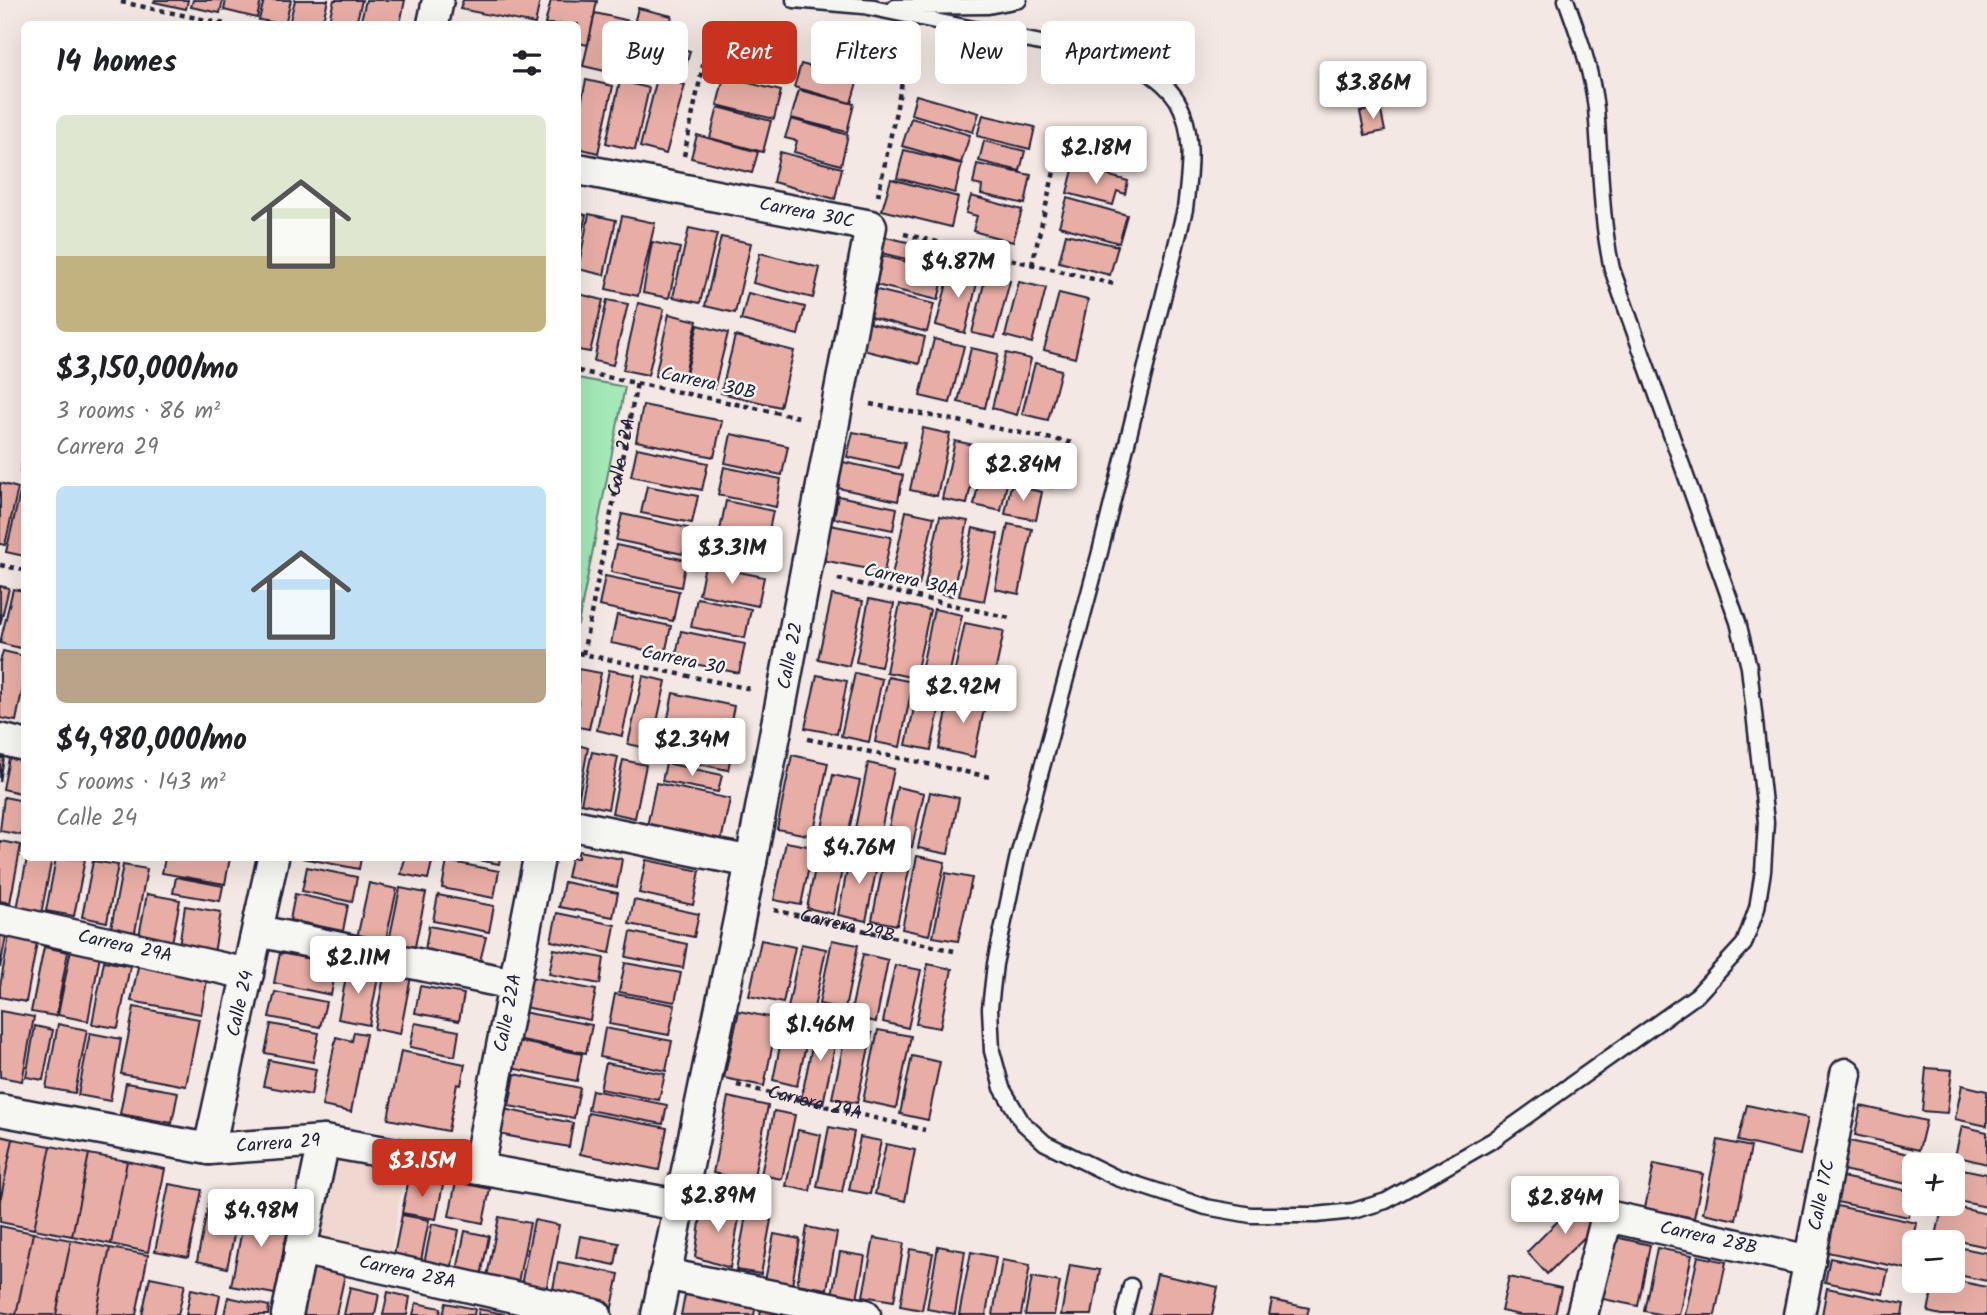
<!DOCTYPE html>
<meta charset="utf-8">
<style>
body{margin:0;font-family:Kalam,sans-serif;background:#f2f2f2;color:#202124;height:100vh;display:flex;flex-direction:column;font-size:26px;white-space:nowrap}
*{box-sizing:border-box;margin:0}
p{font-size:23px;color:#757577}
.icon{flex:none;width:38px;height:38px;fill:none;stroke:currentColor;stroke-width:2;stroke-linecap:round;stroke-linejoin:round}
.map{position:relative;flex:1;overflow:hidden}
.details{position:absolute;left:21px;top:21px;width:560px;height:840px;display:flex;flex-direction:column;background:#fff;border-radius:10px;box-shadow:0 7px 28px #0002}
.details>*{flex:none}
.hud{position:absolute;left:602px;top:21px;width:665px;height:63px;display:flex;gap:14px}
.fabs{position:absolute;left:1902px;top:1153px;display:grid;gap:14px}
.fabs a{display:grid;place-items:center;width:63px;height:63px;border-radius:10px;background:#fff;box-shadow:0 7px 28px #0002;font-size:35px}
.price{position:absolute;translate:-50% -60px;padding:0 16px;border-radius:7px;background:#fff;color:#222;font-size:23px;line-height:46px;filter:drop-shadow(0 2px 4px #0008)}
.price::after{content:'';position:absolute;left:50%;top:42px;width:21px;height:16px;margin-left:-10px;background:inherit;clip-path:polygon(0 0,100% 0,50% 100%)}
.price.selected{background:#c8321e;color:#fff}
ul{padding:0;list-style:none}
li{display:grid;align-content:center;gap:14px;height:371px;padding:0 35px}
li span{display:grid;place-items:center;height:217px;border-radius:10px;color:#555}
li>.icon{margin-inline-start:auto}
span .icon{width:126px;height:126px;fill:#fffc;stroke-width:1}
li b{font-size:30px}
h2{display:flex;justify-content:space-between;align-items:center;height:84px;padding:0 35px;font-size:30px}
.pill{padding:0 24px;border-radius:10px;background:#fff;box-shadow:0 7px 28px #0002;font-size:24px;line-height:63px}
.pill.selected{background:#c8321e;color:#fff}
.map>svg:first-child{display:block}
.built{fill:#f0d7d0}
.green{fill:#a3e9b6;stroke:#628678;stroke-width:2}
.building{fill:#e8aea5;stroke:#22223b;stroke-width:2}
.lines{fill:none;stroke-linecap:round;stroke-linejoin:round}
.lane-casing{stroke:#22223b;stroke-width:19}
.street-casing{stroke:#22223b;stroke-width:35}
.path{stroke:#22223b;stroke-width:4.5;stroke-dasharray:5 5;stroke-linecap:butt}
.lane{stroke:#f6f6f2;stroke-width:14}
.street{stroke:#f6f6f2;stroke-width:30}
.labels{text-anchor:middle;dominant-baseline:central;stroke-width:5;stroke-linejoin:round;paint-order:stroke}
.street-label{font-size:19px;fill:#22223b;stroke:#f6f6f2}
</style>
<div class="map">
<svg width="1987" height="1315" viewBox="0 0 1987 1315">
<rect width="100%" height="100%" fill="#f3e8e3"/>
<filter id="ink" filterUnits="userSpaceOnUse"><feTurbulence type="fractalNoise" baseFrequency=".0143" numOctaves="2"/><feDisplacementMap in="SourceGraphic" scale="14" xChannelSelector="R" yChannelSelector="G"/><feConvolveMatrix kernelMatrix="1 2 1 2 8 2 1 2 1" color-interpolation-filters="sRGB"/></filter>
<g filter="url(#ink)">
<path class="built" d="M332 1160 404 1174 390 1258 315 1245Z"/>
<path class="green" d="M578 378 625 387 578 625Z"/>
<path class="building" d="M155 0H188L186 9 154 2Z
M193 0H223L220 13 191 7Z
M226 0H261L257 18 224 10Z
M264 0H291L285 24 259 20Z
M295 0H328L322 24H289Z
M334 0H362L356 24H328Z
M366 0H405L400 24H360Z
M463 0H540L535 24 460 9Z
M551 0 597 1 588 45 578 43V24H545Z
M638 8 672 16 666 40 632 31Z
M595 13 630 21 618 74 583 66Z
M634 36 690 51 683 77 627 62Z
M734 44 791 59 784 86 727 72Z
M801 64 858 79 851 103 794 87Z
M724 77 781 91 774 119 717 105Z
M657 78 685 85 666 154 640 147Z
M586 80 613 86 598 153 578 148V118Z
M620 81 649 88 635 150 606 143Z
M799 90 854 104 847 132 791 118Z
M916 95 979 113 973 132 911 114Z
M718 107 771 121 763 152 710 138Z
M1380 107 1385 131 1365 135 1360 112Z
M983 115 1035 127 1030 149 977 136Z
M911 118 970 135 961 163 902 146Z
M791 119 848 135 841 165 794 152 797 141 785 138Z
M697 135 758 152 752 173 691 158Z
M984 141 1025 151 1020 171 979 161Z
M904 150 962 164 955 193 897 178Z
M780 152 842 168 835 199 773 182Z
M977 164 1031 175 1025 204 981 194 982 186 973 184Z
M1074 166 1128 181 1125 194 1117 191 1113 205 1067 193Z
M891 179 958 197 951 227 882 210Z
M971 196 1022 210 1013 242 973 231 977 216 966 213Z
M1067 198 1127 215 1119 243 1059 226Z
M578 213 586 215 578 250Z
M589 214 616 220 604 275 578 269Z
M622 216 655 223 638 296 606 289Z
M689 228 717 234 700 303 673 297Z
M1066 234 1118 246 1110 275 1059 262Z
M881 236 947 251 943 268 877 252Z
M721 237 751 243 735 313 705 306Z
M652 242 680 248 669 298 643 293Z
M760 253 820 268 813 298 753 283Z
M883 256 945 271 938 300 876 285Z
M951 268 979 275 965 333 936 325Z
M986 275 1010 281 995 338 972 333Z
M1019 282 1046 288 1032 343 1005 336Z
M873 289 934 304 927 332 866 316Z
M748 293 805 307 798 335 741 320Z
M1059 293 1088 300 1075 358 1044 350Z
M579 294 603 300 590 352 578 350Z
M607 300 628 304 613 365 594 361Z
M638 303 664 309 648 375 623 370Z
M669 314 697 321 683 382 655 376Z
M866 322 925 337 919 364 859 349Z
M698 325 728 333 714 389 684 382Z
M735 336 794 351 780 407 721 393Z
M934 339 964 346 950 403 920 396Z
M971 348 998 354 985 408 958 402Z
M1006 353 1031 359 1017 415 992 408Z
M1035 363 1061 370 1048 420 1022 414Z
M643 405 722 421 714 457 636 441Z
M923 428 950 434 937 496 910 490Z
M853 432 905 442 899 468 847 457Z
M731 434 788 446 782 475 725 463Z
M955 441 979 446 967 504 942 499Z
M637 448 708 463 702 490 631 476Z
M985 450 1013 455 1001 511 974 505Z
M24 452V473L20 472Z
M1018 454 1057 462 1052 488 1012 480Z
M843 462 903 475 898 501 838 488Z
M724 467 781 479 776 507 718 495Z
M0 483 18 488 5 545 0 544Z
M1011 485 1042 492 1036 520 1005 514Z
M647 486 698 496 692 523 641 513Z
M20 493 24 494V556L6 552Z
M838 496 897 508 893 530 834 518Z
M726 501 773 511 767 540 720 530Z
M906 511 934 517 919 585 891 580Z
M622 514 688 528 683 554 616 540Z
M940 516 968 521 952 596 924 590Z
M825 524 891 537 884 572 817 559Z
M1008 524 1032 529 1019 594 995 589Z
M973 528 998 534 984 601 959 596Z
M710 534 767 545 762 569 705 557Z
M616 545 686 560 681 587 611 572Z
M705 565 764 577 758 606 699 594Z
M605 576 679 591 673 621 599 606Z
M0 586 9 588 0 625Z
M13 589 24 591V649L0 643Z
M832 595 863 601 849 666 818 659Z
M697 598 751 609 745 638 691 627Z
M869 599 894 604 881 667 856 662Z
M900 604 930 610 915 678 886 672Z
M934 609 962 615 948 681 920 676Z
M617 615 671 626 665 654 611 643Z
M965 623 1004 631 992 687 953 679Z
M681 631 745 644 739 673 675 660Z
M3 651 24 656V682L16 721 0 718V662Z
M578 669 601 673 589 729 578 727Z
M609 670 635 675 622 736 597 730Z
M855 673 882 679 869 742 841 736Z
M817 675 847 681 837 734 805 728Z
M643 676 666 681 651 749 628 744Z
M888 677 913 682 900 747 875 742Z
M919 685 943 690 931 750 906 745Z
M673 693 734 706 728 735 667 723Z
M951 693 986 700 974 757 939 749Z
M665 731 733 745 728 770 660 756Z
M578 745 588 748 578 801Z
M592 752 618 757 608 809 581 803Z
M792 755 828 763 813 836 777 829Z
M0 758H4L0 782Z
M9 758 24 761V794L3 789Z
M623 760 646 765 635 818 612 813Z
M666 763 722 775 718 792 662 781Z
M868 763 894 769 878 844 853 839Z
M833 775 860 781 847 839 821 833Z
M656 783 730 799 720 846 646 831Z
M897 787 924 793 912 847 886 842Z
M930 792 959 798 948 854 918 848Z
M4 797 24 801 22 835 0 831Z
M821 839 847 845 833 914 807 908Z
M0 841 21 845 10 903 0 901Z
M786 842 813 847 801 905 774 900Z
M578 851 622 859 617 887 567 877 571 858H578Z
M851 851 879 856 866 921 838 915Z
M917 856 945 862 929 935 902 929Z
M27 858H52L41 914 17 909Z
M56 858 85 859 74 916 46 911Z
M165 858H230L225 884 162 873Z
M302 858H361L359 869Z
M405 858H433L428 879 401 874Z
M468 858H500L499 864Z
M646 860 700 871 693 905 639 893Z
M93 861 118 865 107 922 82 917Z
M447 861 499 871 494 898 442 888Z
M884 861 910 866 897 925 872 920Z
M123 865 147 869 135 932 111 928Z
M307 867 357 877 352 902 302 891Z
M946 873 972 878 958 941 933 937Z
M176 877 223 886 220 901 173 893Z
M564 882 618 893 613 917 559 907Z
M369 883 397 889 385 943 357 938Z
M400 888 426 893 414 951 388 946Z
M147 894 180 900 172 943 139 936Z
M295 894 348 905 343 931 290 920Z
M438 895 494 906 489 932 433 921Z
M634 900 699 914 694 937 629 924Z
M185 906 221 912 213 959 178 953Z
M557 913 615 925 610 953 551 941Z
M429 926 486 937 480 961 425 950Z
M10 931 38 937 26 1002 0 997V986Z
M631 932 687 944 683 968 626 957Z
M0 935 6 936 0 968Z
M761 940 795 947 783 1003 749 996Z
M832 940 858 945 845 1009 819 1004Z
M801 944 826 949 813 1013 788 1008Z
M44 947 68 952 56 1016 31 1012Z
M71 949 100 955 88 1021 58 1015Z
M554 949 604 958 600 984 549 974Z
M280 953 337 964 331 995 274 983Z
M863 954 888 960 876 1022 850 1016Z
M104 961 130 966 118 1028 92 1024Z
M139 962 208 975 201 1014 131 1001Z
M625 963 681 973 675 1002 619 992Z
M928 964 952 969 940 1028 916 1024Z
M895 965 921 970 908 1028 883 1022Z
M348 966 379 972 369 1025 338 1019Z
M386 966 412 971 400 1034 374 1029Z
M530 977 596 990 590 1020 524 1007Z
M420 986 464 994 459 1021 415 1013Z
M275 992 326 1002 320 1027 269 1017Z
M615 994 675 1005 669 1035 609 1024Z
M134 1007 199 1019 186 1086 121 1074Z
M0 1011 34 1017 22 1081 0 1077Z
M739 1011 778 1019 764 1086 724 1078Z
M522 1012 592 1025 586 1053 517 1039Z
M785 1022 810 1027 797 1086 773 1080Z
M817 1022 839 1026 823 1104 801 1100Z
M415 1023 459 1031 455 1056 410 1047Z
M58 1024 87 1030 75 1093 46 1088Z
M271 1024 319 1033 313 1062 265 1053Z
M35 1026 53 1030 43 1080 26 1077Z
M605 1028 672 1041 666 1071 600 1057Z
M847 1028 872 1033 857 1103 832 1098Z
M878 1030 911 1036 896 1108 863 1101Z
M354 1032 366 1034 351 1112 322 1106 336 1037 352 1041Z
M90 1033 121 1039 110 1101 78 1095Z
M516 1041 582 1054 577 1081 511 1068Z
M401 1051 465 1064 461 1085 457 1084 448 1131 388 1119Z
M912 1056 940 1062 928 1120 900 1114Z
M269 1060 316 1069 311 1095 263 1086Z
M606 1063 665 1074 659 1100 600 1089Z
M1926 1068 1952 1070 1947 1113 1922 1111Z
M515 1074 580 1088 574 1118 509 1106Z
M126 1083 178 1092 172 1123 120 1114Z
M1962 1085 1987 1091V1126L1955 1119Z
M592 1090 667 1105 663 1124 588 1110Z
M728 1097 768 1106 753 1181 713 1173Z
M1747 1105 1808 1118 1800 1155 1738 1141Z
M1861 1106 1926 1121 1919 1150 1855 1135Z
M503 1109 573 1123 569 1147 498 1134Z
M774 1111 795 1115 782 1179 761 1175Z
M588 1113 667 1128 659 1170 580 1154Z
M1962 1126 1987 1132V1164L1955 1156Z
M829 1127 854 1132 842 1192 817 1187Z
M798 1130 821 1135 810 1191 786 1186Z
M0 1136 13 1139 0 1202Z
M860 1137 881 1141 870 1194 849 1190Z
M13 1139 51 1146 34 1229 0 1222V1202Z
M1718 1140 1751 1147 1736 1220 1703 1213Z
M1845 1140 1918 1156 1912 1185 1838 1169Z
M886 1144 915 1150 905 1201 875 1194Z
M51 1146 89 1154 72 1236 34 1229Z
M89 1154 127 1161 111 1244 72 1236Z
M127 1161 165 1169 148 1252 111 1244Z
M1654 1164 1703 1174 1694 1218 1645 1208Z
M1953 1167 1987 1174V1207L1953 1200Z
M1837 1176 1914 1192 1909 1217 1832 1201Z
M409 1178 443 1185 436 1219 402 1213Z
M456 1182 490 1189 483 1223 449 1216Z
M169 1184 202 1190 188 1257 155 1251Z
M1581 1198 1603 1219 1547 1274 1527 1252Z
M209 1202 240 1208 227 1268 197 1261Z
M703 1202 741 1208 730 1268 695 1257Z
M247 1204 291 1213 275 1294 231 1286Z
M1943 1204 1987 1214V1247L1936 1236Z
M1837 1206 1917 1223 1908 1269 1827 1252Z
M402 1215 429 1220 419 1271 392 1265Z
M746 1216 771 1220 761 1274 736 1270Z
M499 1217 530 1223 517 1287 486 1281Z
M534 1220 559 1225 545 1296 520 1290Z
M432 1224 459 1230 449 1280 422 1274Z
M0 1226 33 1233 16 1315 0 1312Z
M807 1227 837 1233 827 1289 797 1284Z
M465 1231 489 1236 481 1276 457 1271Z
M33 1233 71 1240 56 1315H16Z
M774 1234 800 1239 792 1285 765 1281Z
M580 1236 619 1243 615 1265 576 1257Z
M1611 1236 1650 1245 1638 1306 1598 1298Z
M874 1238 904 1243 894 1301 863 1296Z
M71 1240 110 1248 96 1315H56Z
M938 1246 965 1251 955 1314 927 1309Z
M1953 1246 1987 1253V1281L1953 1274Z
M110 1248 148 1255 136 1315H96Z
M1657 1248 1692 1255 1679 1315H1663L1644 1311Z
M910 1249 933 1253 922 1310 900 1306Z
M840 1252 865 1256 857 1299 832 1295Z
M971 1252 996 1257 986 1315H959Z
M1698 1256 1726 1262 1715 1315H1685Z
M1830 1258 1888 1270 1883 1294 1825 1282Z
M1002 1260 1030 1265 1021 1315H993Z
M558 1262 619 1274 611 1312 551 1300Z
M312 1263 346 1270 336 1315H301Z
M1070 1265 1100 1270 1092 1315H1061Z
M1157 1274 1218 1287 1212 1315H1148Z
M150 1277 185 1284 178 1315H142Z
M1032 1277 1060 1282 1054 1315H1025Z
M1509 1277 1561 1288 1555 1315H1520L1501 1311Z
M1953 1280 1987 1287V1315H1941L1928 1312 1934 1281Z
M688 1281 758 1295 754 1315H681Z
M350 1287 379 1294 375 1315H344Z
M1827 1288 1904 1304 1902 1315H1822Z
M191 1289 220 1295 216 1315H186Z
M388 1292 410 1297 407 1315H383Z
M228 1297 269 1306 268 1315H224Z
M1272 1300 1309 1308 1307 1315H1269Z
M416 1303 441 1308 440 1315H413Z
M446 1303 475 1309 474 1315H443Z
M479 1309 504 1314V1315H478Z
M761 1310 785 1315H760Z"/>
<g class="lines">
<defs>
<path id="lane" d="M794 0 874 7
M868 7 1136 63C1150 74 1167 84 1177 100 1196 132 1189 175 1185 209L1100 552 1017 860 995 964 990 1008 992 1051 1002 1088 1022 1122 1045 1143 1117 1178 1206 1207 1251 1215H1316L1353 1211 1386 1201 1493 1140 1697 995 1744 944 1757 908 1763 871 1766 822 1749 667 1738 622 1612 269C1600 216 1601 163 1596 109 1592 71 1579 36 1566 0
M895 7 988 6 1019 0
M1124 1315 1131 1286"/>
<g id="street">
<path d="M433 24 438 0"/>
<path id="s4" d="M578 169 871 226 751 862 657 1315"/>
<path d="M0 739 24 745"/>
<path d="M578 826 751 862"/>
<path id="s5" d="M0 919 248 974"/>
<path d="M258 931 513 984"/>
<path id="s6" d="M0 1110 209 1149 324 1141 679 1205"/>
<path id="s7" d="M209 1149 273 858"/>
<path id="s8" d="M478 1169 539 858"/>
<path id="s9" d="M300 1249 596 1315"/>
<path d="M665 1274 865 1315"/>
<path d="M287 1315 324 1141"/>
<path id="s10" d="M1582 1315 1607 1216 1810 1261"/>
<path id="s11" d="M1799 1315 1846 1074"/>
</g>
</defs>
<use href="#lane" class="lane-casing"/>
<use href="#street" class="street-casing"/>
<g class="path">
<path d="M121 2 225 24"/>
<path d="M684 156 712 22"/>
<path d="M878 196 903 78"/>
<path d="M904 234 1114 284"/>
<path d="M1032 265 1060 146"/>
<path d="M578 371 803 418"/>
<path d="M870 404 1073 443"/>
<path d="M0 565 24 570"/>
<path d="M838 579 1010 618"/>
<path d="M578 653 751 689"/>
<path id="s1" d="M583 654 637 383"/>
<path d="M808 739 990 777"/>
<path id="s2" d="M774 910 954 951"/>
<path id="s3" d="M737 1085 925 1130"/>
</g>
<use href="#lane" class="lane"/>
<use href="#street" class="street"/>
</g>
</g>
<g class="labels">
<g class="street-label">
<text stroke="none"><textPath href="#s4" startOffset="233">Carrera 30C</textPath></text>
<text transform="translate(708 384) rotate(12)">Carrera 30B</text>
<text stroke="none"><textPath href="#s1" startOffset="201">Calle 22A</textPath></text>
<text transform="translate(911 581) rotate(13)">Carrera 30A</text>
<text transform="translate(791 656) rotate(-79)">Calle 22</text>
<text transform="translate(683 661) rotate(12)">Carrera 30</text>
<text stroke="none"><textPath href="#s2" startOffset="75">Carrera 29B</textPath></text>
<text stroke="none"><textPath href="#s5" startOffset="128">Carrera 29A</textPath></text>
<text stroke="none"><textPath href="#s7" startOffset="149">Calle 24</textPath></text>
<text stroke="none"><textPath href="#s8" startOffset="159">Calle 22A</textPath></text>
<text stroke="none"><textPath href="#s3" startOffset="80">Carrera 29A</textPath></text>
<text stroke="none"><textPath href="#s6" startOffset="282">Carrera 29</textPath></text>
<text stroke="none"><textPath href="#s11" startOffset="122">Calle 17C</textPath></text>
<text stroke="none"><textPath href="#s10" startOffset="206">Carrera 28B</textPath></text>
<text stroke="none"><textPath href="#s9" startOffset="110">Carrera 28A</textPath></text>
</g>
</g>
</svg>
<div class="fabs">
<a>+</a>
<a>−</a>
</div>
<b class="price" style="left:1373px;top:121px">$3.86M</b>
<b class="price" style="left:1096px;top:186px">$2.18M</b>
<b class="price" style="left:958px;top:300px">$4.87M</b>
<b class="price" style="left:1023px;top:503px">$2.84M</b>
<b class="price" style="left:732px;top:586px">$3.31M</b>
<b class="price" style="left:963px;top:725px">$2.92M</b>
<b class="price" style="left:692px;top:778px">$2.34M</b>
<b class="price" style="left:859px;top:886px">$4.76M</b>
<b class="price" style="left:358px;top:996px">$2.11M</b>
<b class="price" style="left:820px;top:1063px">$1.46M</b>
<b class="price selected" style="left:422px;top:1199px">$3.15M</b>
<b class="price" style="left:718px;top:1234px">$2.89M</b>
<b class="price" style="left:1565px;top:1236px">$2.84M</b>
<b class="price" style="left:261px;top:1249px">$4.98M</b>
<div class="hud">
<a class="pill">Buy</a>
<a class="pill selected">Rent</a>
<a class="pill">Filters</a>
<a class="pill">New</a>
<a class="pill">Apartment</a>
</div>
<section class="details">
<h2>14 homes<svg class="icon" aria-label="filters" viewBox="0 0 24 24"><path d="M4 7h16M4 17h16"/><circle cx="9" cy="7" r="2"/><circle cx="15" cy="17" r="2"/></svg></h2>
<ul>
<li><span style="background:linear-gradient(#dfe7d0 65%,#c2b280 0)"><svg class="icon" aria-label="home" viewBox="0 0 24 24"><path d="M3 11l9-7 9 7M6 9v11h12V9"/></svg></span><div><b>$3,150,000/mo</b><p>3 rooms · 86 m²</p><p>Carrera 29</p></div></li>
<li><span style="background:linear-gradient(#bfe0f5 75%,#b9a48a 0)"><svg class="icon" aria-label="home" viewBox="0 0 24 24"><path d="M3 11l9-7 9 7M6 9v11h12V9"/></svg></span><div><b>$4,980,000/mo</b><p>5 rooms · 143 m²</p><p>Calle 24</p></div></li>
</ul>
</section>
</div>
